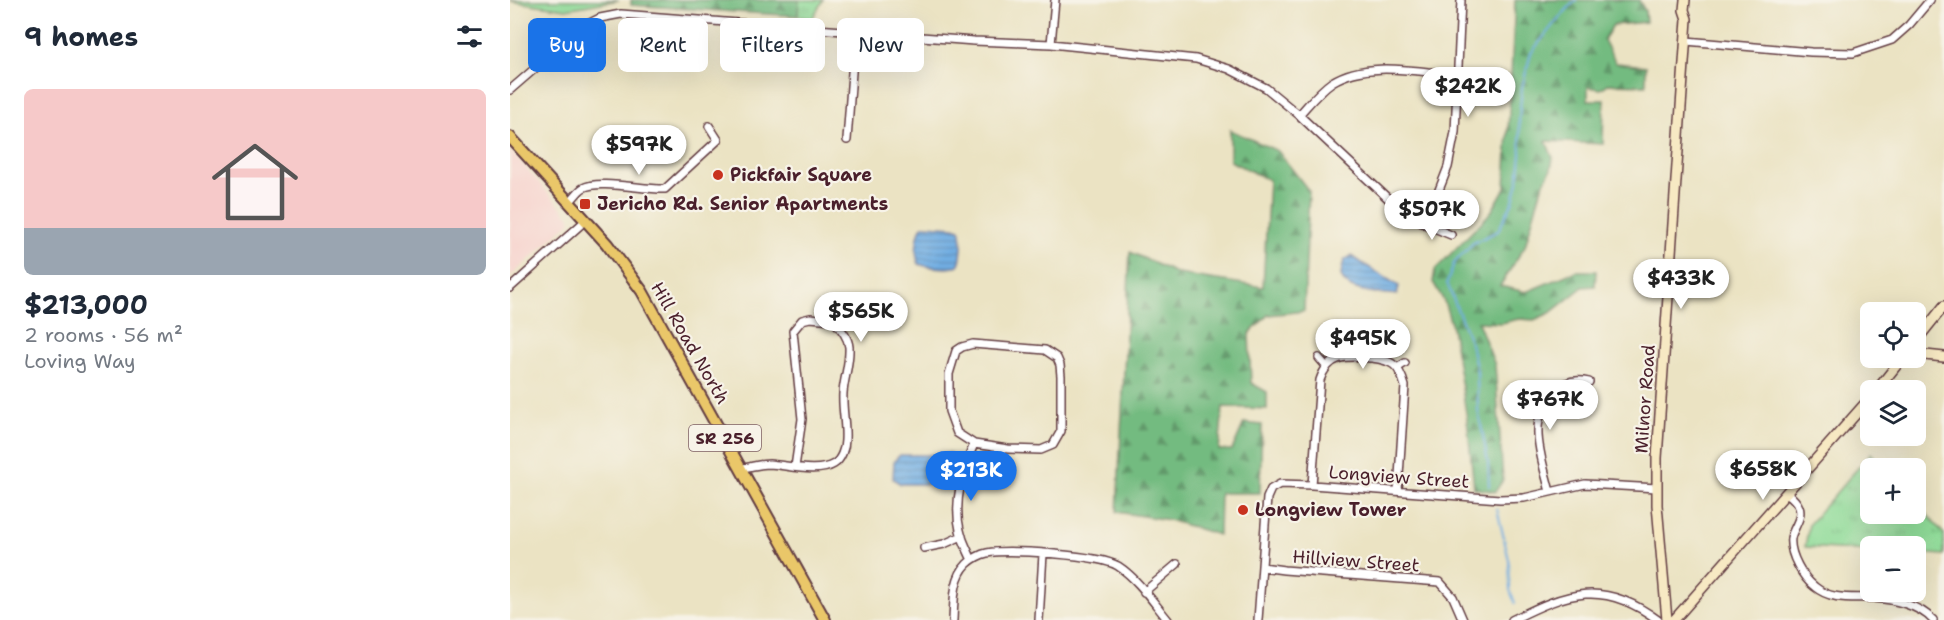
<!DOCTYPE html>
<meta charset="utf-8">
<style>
body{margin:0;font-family:"Shantell Sans",sans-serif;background:#f2f2f3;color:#1f2937;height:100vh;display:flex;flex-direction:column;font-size:22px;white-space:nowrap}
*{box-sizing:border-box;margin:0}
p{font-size:20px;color:#747a83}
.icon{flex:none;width:33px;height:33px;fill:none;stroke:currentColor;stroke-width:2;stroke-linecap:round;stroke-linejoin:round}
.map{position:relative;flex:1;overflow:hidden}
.panel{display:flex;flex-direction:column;background:#fff;width:510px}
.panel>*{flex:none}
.top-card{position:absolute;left:18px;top:18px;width:570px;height:54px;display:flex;gap:12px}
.controls{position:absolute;left:1350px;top:302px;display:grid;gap:12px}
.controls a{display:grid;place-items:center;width:66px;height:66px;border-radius:9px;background:#fff;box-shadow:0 6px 24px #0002;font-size:30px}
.price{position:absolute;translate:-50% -51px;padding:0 14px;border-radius:21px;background:#fff;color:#222;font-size:20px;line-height:39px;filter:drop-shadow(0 2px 3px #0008)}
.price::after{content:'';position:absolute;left:50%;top:36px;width:18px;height:14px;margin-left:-9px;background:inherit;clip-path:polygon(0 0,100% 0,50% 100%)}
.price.active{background:#1a73e8;color:#fff}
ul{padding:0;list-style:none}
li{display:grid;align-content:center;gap:12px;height:318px;padding:0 24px}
li span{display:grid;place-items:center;height:186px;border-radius:9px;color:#555}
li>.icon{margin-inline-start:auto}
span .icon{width:108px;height:108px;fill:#fffc;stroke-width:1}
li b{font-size:26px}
h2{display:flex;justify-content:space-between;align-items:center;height:72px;padding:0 24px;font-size:26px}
.pill{padding:0 21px;border-radius:9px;background:#fff;box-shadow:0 6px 24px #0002;font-size:21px;line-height:54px}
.pill.active{background:#1a73e8;color:#fff}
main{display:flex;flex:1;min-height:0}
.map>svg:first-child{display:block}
.built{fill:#f7d0cb}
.grass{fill:#8fdb98;stroke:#6c7d62;stroke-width:1.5}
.forest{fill:url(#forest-firs);stroke:#5e6d56;stroke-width:1.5}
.park{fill:url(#park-tufts);stroke:#6c7d62;stroke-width:1.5}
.water{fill:url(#water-rules);stroke:#5e6687;stroke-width:1.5}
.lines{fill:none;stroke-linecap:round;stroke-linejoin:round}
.stream{stroke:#71aee3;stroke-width:2}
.street-casing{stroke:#623c42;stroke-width:10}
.secondary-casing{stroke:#623c42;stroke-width:12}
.primary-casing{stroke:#623c42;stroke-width:14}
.street{stroke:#fff;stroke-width:7}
.secondary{stroke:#f7e9c3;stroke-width:9}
.primary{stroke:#eac769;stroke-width:10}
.poi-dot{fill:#c8321e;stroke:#f7f3e8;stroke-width:2}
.labels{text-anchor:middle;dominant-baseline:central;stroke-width:4.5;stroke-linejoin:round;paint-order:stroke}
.shield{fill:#f7f3e8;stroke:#7e5f64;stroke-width:1.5}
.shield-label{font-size:16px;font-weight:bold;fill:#4a1f2b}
.poi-label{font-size:18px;font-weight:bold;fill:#4a1f2b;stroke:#f7f3e8;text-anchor:start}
.street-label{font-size:18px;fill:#4a1f2b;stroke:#f7f3e8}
</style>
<main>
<section class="panel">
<h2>9 homes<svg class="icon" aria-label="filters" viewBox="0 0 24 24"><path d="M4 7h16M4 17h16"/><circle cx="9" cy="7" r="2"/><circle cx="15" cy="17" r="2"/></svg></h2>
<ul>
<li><span style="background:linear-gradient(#f6c9c9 75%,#9aa5b1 0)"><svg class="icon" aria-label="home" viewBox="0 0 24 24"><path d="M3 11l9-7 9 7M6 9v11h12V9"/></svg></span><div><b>$213,000</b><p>2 rooms · 56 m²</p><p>Loving Way</p></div></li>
</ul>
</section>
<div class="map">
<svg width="1434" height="620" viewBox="0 0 1434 620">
<defs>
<pattern id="forest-firs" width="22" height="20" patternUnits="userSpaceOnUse" patternTransform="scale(1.5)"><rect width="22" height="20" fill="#73bb80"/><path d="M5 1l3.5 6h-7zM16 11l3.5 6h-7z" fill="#609769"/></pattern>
<pattern id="park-tufts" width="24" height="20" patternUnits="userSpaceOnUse" patternTransform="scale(1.5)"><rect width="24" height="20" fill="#8fdb98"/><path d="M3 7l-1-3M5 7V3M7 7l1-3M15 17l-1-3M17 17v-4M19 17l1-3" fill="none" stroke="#7dbc83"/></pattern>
<pattern id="water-rules" width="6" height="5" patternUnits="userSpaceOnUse" patternTransform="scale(1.5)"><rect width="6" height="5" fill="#71aee3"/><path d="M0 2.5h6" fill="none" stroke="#5f8db8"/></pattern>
</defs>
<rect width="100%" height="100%" fill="#f7f3e8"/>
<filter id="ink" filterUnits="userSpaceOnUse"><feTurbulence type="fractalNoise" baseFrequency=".0167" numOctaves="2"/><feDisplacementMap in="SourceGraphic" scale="12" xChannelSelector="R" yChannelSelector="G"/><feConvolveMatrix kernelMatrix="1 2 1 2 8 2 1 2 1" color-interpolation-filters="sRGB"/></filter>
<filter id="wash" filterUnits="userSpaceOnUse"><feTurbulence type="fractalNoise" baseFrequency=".008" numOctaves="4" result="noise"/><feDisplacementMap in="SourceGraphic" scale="24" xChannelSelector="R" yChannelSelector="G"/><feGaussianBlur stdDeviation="1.35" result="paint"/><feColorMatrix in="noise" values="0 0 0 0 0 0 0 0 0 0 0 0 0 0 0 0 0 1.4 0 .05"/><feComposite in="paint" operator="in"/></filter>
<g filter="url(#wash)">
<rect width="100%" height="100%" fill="#ebe3c3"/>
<path class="built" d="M0 150 60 217V222L0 277Z"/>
<path class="grass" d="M0 0H109L56 9 0 1Z"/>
<path class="forest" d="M121 0H289L288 16 121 5Z
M1005 0H1129L1135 11 1136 22 1103 25 1094 40 1106 63 1136 66V85L1098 84 1091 89 1078 87V100H1094L1093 144 1036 141 1043 158 1041 169 1032 187 1015 246 990 286 1016 292 1066 271H1086L1085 286 1073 287 1040 313 1024 320 1009 319 991 323 968 322 985 365 993 480 985 492 964 488 957 419 942 327 934 301 923 282 925 270 981 212 995 188Z
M720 130 768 151 799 191 794 311 758 315 739 334 741 383 757 392V409L713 407 709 450H722L734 423 752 425 750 493H710L709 535 659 520 607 512 620 252 668 274 753 287 759 180 720 161Z"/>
<path class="park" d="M289 0H313L302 19 288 16Z
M1361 453 1374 468H1360V513H1406V502L1434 534V555L1406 553V546H1360V551L1295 547 1299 524Z"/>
<path class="water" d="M416 225 444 227 450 229C452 235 452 241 452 248 451 254 452 262 447 266 441 270 416 267 409 264 404 254 407 237 411 227Z
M841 256 889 286 887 295C873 293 835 294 831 275 831 272 833 265 834 261Z
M440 453V465L435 482 430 484H391L383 479 384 461 390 455H427Z"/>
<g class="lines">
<path class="stream" d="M979 486 978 462 968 410 967 371 961 344 937 283 944 263 963 243 988 231 1003 201 1008 182 1011 154 1009 119 1012 87 1021 53 1047 20 1066 0
M987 509 999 560 1000 590 1005 603"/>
</g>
</g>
<g filter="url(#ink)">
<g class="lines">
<defs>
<path id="street" d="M1176 41 1301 52 1343 53 1382 40 1399 25 1420 0
M541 44 545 0
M0 90 74 26 90 18 111 14 464 41 541 44 686 59 719 69 756 88 789 115 885 205 912 223 941 235
M789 115C799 104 809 91 822 82 856 60 909 72 947 75
M337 140 345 32
M59 202C64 198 68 191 73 188 88 179 135 190 155 189L208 140 199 126
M912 223 929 190 938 167 945 132 951 0
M0 288 76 220
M463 344 535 350 547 358 550 365 551 376V431L543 445 531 450 498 449 464 444 447 433 439 411V374L446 351 452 347Z
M809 358 816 366
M887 368 895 363
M232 468C241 467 250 464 259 464 277 465 308 474 324 464 331 460 335 448 335 440 336 424 332 409 333 393 334 378 340 363 339 347 338 336 330 328 323 320L300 318 292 320 283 331 292 419 285 467
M802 485 810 380C819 353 838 356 861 358 869 359 878 360 884 365 890 370 893 379 895 386L888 491
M1040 492C1032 458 1015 419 1045 391 1054 381 1066 379 1079 382
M1277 493C1282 497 1287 502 1289 507 1293 518 1283 528 1281 538 1279 554 1293 578 1305 587 1322 601 1343 597 1363 598 1383 599 1409 605 1423 620
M414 548 434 544 452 536
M462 560C458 551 452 540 450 530 443 501 453 470 464 444
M752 567 774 570 930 582 943 597 953 620
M634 592 667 564
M443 620C444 601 443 578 457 564 462 559 471 554 477 553 500 549 590 555 608 566 628 579 643 602 658 620
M529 620 533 554
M748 620 757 498 761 489 770 484 802 485 990 499 1014 498 1075 484 1147 488
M1002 620C1058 592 1093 579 1148 620"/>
<path id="secondary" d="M1406 341 1434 306
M1406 354 1434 357
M1367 390 1393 357
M1157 620 1147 505V458L1177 19 1174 10 1175 0
M1164 620 1360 398"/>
<path id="primary" d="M0 137 97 244 132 291 315 620"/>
</defs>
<use href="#street" class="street-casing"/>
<use href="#secondary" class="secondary-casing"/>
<use href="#primary" class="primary-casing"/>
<use href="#street" class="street"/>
<use href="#secondary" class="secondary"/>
<use href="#primary" class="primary"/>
</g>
</g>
<g class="poi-dot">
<circle cx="208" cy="175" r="6"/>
<rect x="69" y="198" width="12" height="12" rx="3"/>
<circle cx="733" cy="510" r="6"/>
</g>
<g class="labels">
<rect class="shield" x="179" y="425" width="72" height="26" rx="4.5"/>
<g class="shield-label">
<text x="215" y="438">SR 256</text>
</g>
<g class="poi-label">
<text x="220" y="175">Pickfair Square</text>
<text x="87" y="204">Jericho Rd. Senior Apartments</text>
<text x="745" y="510">Longview Tower</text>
</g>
<g class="street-label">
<text transform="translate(180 343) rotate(60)">Hill Road North</text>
<text transform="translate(1135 399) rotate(-86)">Milnor Road</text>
<text transform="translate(889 477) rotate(4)">Longview Street</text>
<text transform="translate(846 561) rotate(4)">Hillview Street</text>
</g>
</g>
</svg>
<div class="controls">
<a><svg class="icon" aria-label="locate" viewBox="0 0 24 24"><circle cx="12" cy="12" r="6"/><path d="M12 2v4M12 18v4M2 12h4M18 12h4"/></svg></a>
<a><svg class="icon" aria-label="layers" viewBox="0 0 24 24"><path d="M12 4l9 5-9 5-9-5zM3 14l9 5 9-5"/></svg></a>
<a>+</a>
<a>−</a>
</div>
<b class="price" style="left:958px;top:118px">$242K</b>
<b class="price" style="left:129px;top:176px">$597K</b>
<b class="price" style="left:922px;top:241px">$507K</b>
<b class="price" style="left:1171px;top:310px">$433K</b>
<b class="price" style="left:351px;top:343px">$565K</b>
<b class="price" style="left:853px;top:370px">$495K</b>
<b class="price" style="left:1040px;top:431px">$767K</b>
<b class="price" style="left:1253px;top:501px">$658K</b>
<b class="price active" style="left:461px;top:502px">$213K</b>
<div class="top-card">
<a class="pill active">Buy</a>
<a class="pill">Rent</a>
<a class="pill">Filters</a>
<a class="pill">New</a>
</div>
</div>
</main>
